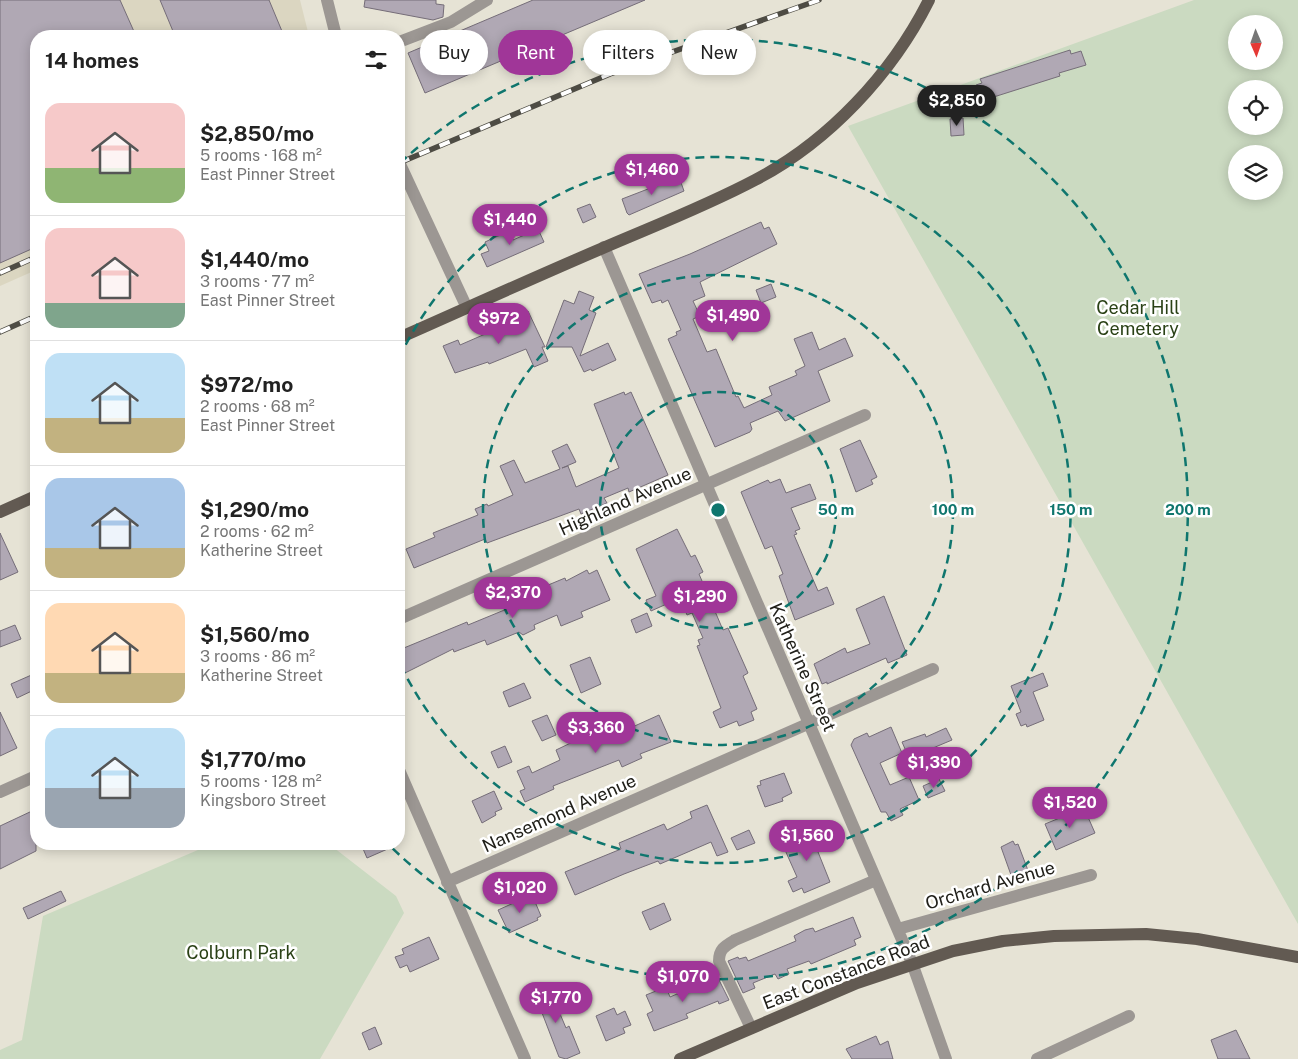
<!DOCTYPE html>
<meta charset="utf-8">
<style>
body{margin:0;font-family:"Public Sans",sans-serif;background:#f6f6f6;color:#222;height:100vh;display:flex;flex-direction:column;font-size:19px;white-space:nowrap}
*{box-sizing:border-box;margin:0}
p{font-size:16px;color:#767676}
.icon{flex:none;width:28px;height:28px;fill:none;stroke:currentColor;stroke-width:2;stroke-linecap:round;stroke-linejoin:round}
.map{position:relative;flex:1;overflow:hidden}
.side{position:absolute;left:30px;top:30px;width:375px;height:820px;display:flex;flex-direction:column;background:#fff;border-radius:20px;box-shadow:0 2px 12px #0003}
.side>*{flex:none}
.top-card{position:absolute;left:420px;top:30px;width:475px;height:45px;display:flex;gap:10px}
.needle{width:32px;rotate:178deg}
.buttons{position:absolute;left:1228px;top:15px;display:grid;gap:10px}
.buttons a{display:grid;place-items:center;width:55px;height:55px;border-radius:50%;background:#fff;box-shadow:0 2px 12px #0003;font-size:25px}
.price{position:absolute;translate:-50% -42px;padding:0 11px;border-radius:18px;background:#a03698;color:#fff;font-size:16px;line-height:32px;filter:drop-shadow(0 1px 2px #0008)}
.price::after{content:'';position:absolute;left:50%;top:30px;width:15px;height:11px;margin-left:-8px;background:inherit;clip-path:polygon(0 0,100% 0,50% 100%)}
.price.selected{background:#222;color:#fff}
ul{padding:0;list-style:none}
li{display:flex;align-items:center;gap:15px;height:125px;padding:0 15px}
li+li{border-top:1px solid #e0e0e0}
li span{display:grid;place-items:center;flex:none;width:140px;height:100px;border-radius:15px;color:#555}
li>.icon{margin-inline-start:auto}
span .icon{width:60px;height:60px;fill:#fffc;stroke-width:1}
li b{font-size:21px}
h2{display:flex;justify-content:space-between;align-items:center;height:60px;padding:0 15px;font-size:21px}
.chip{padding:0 18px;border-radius:22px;background:#fff;box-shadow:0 2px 12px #0003;font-size:18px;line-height:45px}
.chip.selected{background:#a03698;color:#fff}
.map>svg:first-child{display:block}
.built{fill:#dbd6c1}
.green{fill:#cbdac1;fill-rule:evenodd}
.building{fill:#b0a8b4;stroke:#756d78}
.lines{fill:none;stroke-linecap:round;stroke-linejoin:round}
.minor{stroke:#9c9793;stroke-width:12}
.major{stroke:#625a52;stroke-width:12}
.rail-casing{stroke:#4e4c44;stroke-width:5.5}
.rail{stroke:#fff;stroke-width:4;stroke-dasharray:11;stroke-linecap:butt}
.ring{fill:none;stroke:#0f766e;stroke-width:2.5;stroke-dasharray:9 6}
.labels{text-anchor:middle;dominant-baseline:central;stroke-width:5;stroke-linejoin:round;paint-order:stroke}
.park-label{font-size:18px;fill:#2a4116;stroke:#fff}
.street-label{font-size:18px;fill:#21201a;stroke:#fff}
.centre{fill:#0f766e;stroke:#fff;stroke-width:2.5}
.ring-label{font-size:15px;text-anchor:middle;font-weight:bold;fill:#0f766e;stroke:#fff;stroke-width:5;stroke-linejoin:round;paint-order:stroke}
</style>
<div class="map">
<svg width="1298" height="1059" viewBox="0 0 1298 1059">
<rect width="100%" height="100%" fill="#e6e3d5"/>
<path class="built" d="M0 0H300L309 36H36V270L0 286Z"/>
<path class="green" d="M1194 0H1298V924L848 126ZM1236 24H1274V61H1236ZM1236 89H1274V126H1236ZM1236 154H1274V191H1236Z
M212 844H329L396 896 404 913 320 1059H0V1050L22 1040 43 916Z"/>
<path class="building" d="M0 0H120L136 36H36V247L0 263Z
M160 0H269L284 36H175Z
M365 0H436V4L444 5 443 17 433 20 364 7Z
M533 0H645L425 93 408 53Z
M1070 50 1071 54 1081 51 1086 65 1059 73 1060 76 981 101 976 85 982 83 980 79Z
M963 118 964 135 951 136 950 119Z
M679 177 684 191 629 215 627 213 622 199Z
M590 204 596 217 583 223 577 209Z
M761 222 764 229 769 227 777 244 700 282 705 296 693 301 700 316 693 319 707 352 716 349 736 397 738 396 744 408 772 395 769 387 797 375 795 371 805 366 794 339 812 332 819 350 845 338 853 356 818 371 830 401 785 421 778 411 750 423 752 429 750 432 715 447 668 339 677 335 676 332 681 330 668 300 662 303 661 300 652 303 639 274 690 254Z
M538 229 544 242 487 267 481 254 489 251 485 242 509 231 513 240Z
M771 284 776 297 761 303 756 290Z
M579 291 594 297 589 310 596 313 580 356 608 343 616 360 592 371 591 369 584 372 572 347H546L564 300 574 304Z
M528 311 545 347H542L548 361 534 367 526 349 489 364 488 362 455 373 443 346 458 340 460 345 515 321 513 317Z
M624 392 625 395 631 392 668 475 629 492 628 488 604 498 607 503 581 514 579 509 487 543 485 539 414 568 406 549 435 537 433 533 478 515 475 509 487 504 488 506 513 495 500 466 514 460 525 483 560 469 552 451 567 444 576 462 562 468 568 466 576 487 619 468 594 404Z
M860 440 877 477 871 480 873 484 856 492 840 449Z
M780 479 786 493 810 484 816 499 791 508 800 529 795 531 797 534 794 535 818 591 827 587 834 604 795 620 779 576 783 574 772 546 765 549 741 492 768 480 770 483Z
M677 529 691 557 695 555 703 572 699 574 723 630 728 628 748 673 743 676 757 709 751 712 754 720 739 726 737 721 720 728 713 712 721 708 697 646 700 645 698 640 703 638 692 613 687 615 680 598 651 611 646 600 656 596 636 549Z
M0 533 18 572 0 580Z
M587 570 589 574 597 570 610 600 581 612 583 617 561 626 557 615 534 625 535 629 523 635 519 632 487 645 485 640 454 652 453 649 399 676V650L467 622 468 625 519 604 518 602 542 590 541 588 565 578 566 581Z
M884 596 907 655 888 663 886 658 827 684V682L822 684 814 664 845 648 847 653 870 644 856 609Z
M647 613 652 626 636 633 631 620Z
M15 625 21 639 0 647V631Z
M590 657 601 684 581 693 570 665Z
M36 673V689L17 698 11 684Z
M1043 673 1048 686 1033 692 1044 720 1027 727 1026 724 1021 726 1016 714 1021 712 1011 686Z
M524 683 531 698 509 707 503 692Z
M0 712 17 748 0 756Z
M547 715 556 735 542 741 532 721Z
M659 715 671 742 640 754 642 758 622 767 619 760 553 786 554 789 525 802 520 791 525 789 517 771 529 766 532 773 560 760 556 750 623 718 628 729Z
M891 727 902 753 880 763 890 785 909 777 919 800 900 809 903 815 891 821 886 812H881L851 745 854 739 867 733 869 737Z
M946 728 952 740 909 758 902 742 925 734 926 737Z
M505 746 512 762 498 768 491 752Z
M784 773 792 793 782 798 783 801 765 807 757 786 761 785 760 781Z
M939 779 945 791 928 798 923 786Z
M494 791 502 809 495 812 496 815 482 823 472 801Z
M707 805 728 852 717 856 711 842 660 864 658 861 624 874 575 895 565 872 621 849 619 843 664 824 667 830 690 819 692 818 690 812Z
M1084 808 1095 833 1056 850 1045 824Z
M32 811 36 820V851L0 869V826Z
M816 829 824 848 818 852 830 882 804 893 802 888 793 892 788 881 797 877 785 850 790 848 787 840Z
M749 830 755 843 737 850 731 838Z
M1013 841 1015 845 1018 844 1029 873 1016 879 1011 875 1001 847Z
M361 844H399L367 858Z
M61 891 66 901 28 919 23 908Z
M527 897 528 899 533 897 541 916 537 918 538 920 509 933 498 910Z
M664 903 671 920 650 930 642 912Z
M853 917 861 937 854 940 856 945 811 964 809 961 787 969 789 974 778 979 775 974 753 983 755 988 743 993 728 961 738 957 739 959 746 957 748 961 796 941 794 936 805 930 813 928 815 932Z
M429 937 439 959 410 972 407 965 400 968 395 957 404 954 402 949Z
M718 978 729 1000 719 1004 718 1001 686 1014 688 1018 654 1031 647 1014 653 1011 646 995 666 987 670 997 677 994 678 995Z
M551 985 557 1001 555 1002 566 1028 569 1026 580 1053 566 1059 559 1057 534 992Z
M614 1008 617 1015 625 1011 631 1025 623 1028 625 1033 606 1041 596 1016Z
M375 1027 382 1044 369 1050 362 1033Z
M1236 1030 1250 1059H1218L1211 1040Z
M876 1036 880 1045 888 1041 893 1059H852L846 1049Z"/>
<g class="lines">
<path class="minor" d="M327 0 336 36
M399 42 451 22 487 0
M399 162 467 308
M399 202V170
M604 247 912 963 946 1059
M399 619 865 415
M399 770 525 1059
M0 792 36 776
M447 882 933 669
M898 929 1091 875
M751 1028 719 961C719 949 725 946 735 940L876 880
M1037 1059 1129 1016"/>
<path class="major" d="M399 338C467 308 535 277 603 248 654 226 706 206 755 180 828 142 892 74 929 0
M0 512 36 496
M680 1059 857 983 953 951 1003 941 1054 936 1146 934 1197 939 1298 957"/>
<defs>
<path id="rail" d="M399 163 610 74 819 0
M0 273 36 257
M0 332 36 316"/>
</defs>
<use href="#rail" class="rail-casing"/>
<use href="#rail" class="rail"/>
</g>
<g class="ring">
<circle cx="718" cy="510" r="118"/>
<circle cx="718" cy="510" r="235"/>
<path d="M399 358A353 353 0 1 1 399 662"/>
<path d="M400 163A470 470 0 1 1 389 845"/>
</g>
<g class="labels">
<g class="park-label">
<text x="1138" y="307">Cedar Hill<tspan x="1138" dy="21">Cemetery</tspan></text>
<text x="241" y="952">Colburn Park</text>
</g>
<g class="street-label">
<text transform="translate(625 501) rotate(-24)">Highland Avenue</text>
<text transform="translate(803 667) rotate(66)">Katherine Street</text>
<text transform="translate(559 813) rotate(-24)">Nansemond Avenue</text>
<text transform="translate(990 885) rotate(-16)">Orchard Avenue</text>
<text transform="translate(846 972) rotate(-21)">East Constance Road</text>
</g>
</g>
<circle cx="718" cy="510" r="8" class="centre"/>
<g class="ring-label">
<text x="836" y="515">50 m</text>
<text x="953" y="515">100 m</text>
<text x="1071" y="515">150 m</text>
<text x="1188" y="515">200 m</text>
</g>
</svg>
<div class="buttons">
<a><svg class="needle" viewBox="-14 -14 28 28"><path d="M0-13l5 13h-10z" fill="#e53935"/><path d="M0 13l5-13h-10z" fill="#767676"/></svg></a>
<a><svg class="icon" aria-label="locate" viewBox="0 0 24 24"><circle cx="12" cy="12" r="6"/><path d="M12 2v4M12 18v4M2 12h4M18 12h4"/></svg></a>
<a><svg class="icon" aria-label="layers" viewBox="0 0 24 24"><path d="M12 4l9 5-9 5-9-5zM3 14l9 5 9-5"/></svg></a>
</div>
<b class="price selected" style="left:957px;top:127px">$2,850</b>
<b class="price" style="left:652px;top:196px">$1,460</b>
<b class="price" style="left:510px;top:246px">$1,440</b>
<b class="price" style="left:733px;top:342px">$1,490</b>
<b class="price" style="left:499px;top:345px">$972</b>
<b class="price" style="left:513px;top:619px">$2,370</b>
<b class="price" style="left:700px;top:623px">$1,290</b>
<b class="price" style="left:596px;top:754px">$3,360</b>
<b class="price" style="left:934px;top:789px">$1,390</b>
<b class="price" style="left:1070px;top:829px">$1,520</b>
<b class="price" style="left:807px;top:862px">$1,560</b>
<b class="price" style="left:520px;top:914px">$1,020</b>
<b class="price" style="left:683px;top:1003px">$1,070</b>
<b class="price" style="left:556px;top:1024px">$1,770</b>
<div class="top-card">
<a class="chip">Buy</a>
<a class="chip selected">Rent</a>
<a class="chip">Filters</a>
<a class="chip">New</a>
</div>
<section class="side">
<h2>14 homes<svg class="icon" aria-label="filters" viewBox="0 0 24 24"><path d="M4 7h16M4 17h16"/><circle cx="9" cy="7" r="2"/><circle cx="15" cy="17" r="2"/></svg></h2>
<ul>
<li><span style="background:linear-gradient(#f6c9c9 65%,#8fb573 0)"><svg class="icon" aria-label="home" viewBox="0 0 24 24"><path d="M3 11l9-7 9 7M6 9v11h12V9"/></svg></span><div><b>$2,850/mo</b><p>5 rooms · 168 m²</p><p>East Pinner Street</p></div></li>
<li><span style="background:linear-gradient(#f6c9c9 75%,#7fa58c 0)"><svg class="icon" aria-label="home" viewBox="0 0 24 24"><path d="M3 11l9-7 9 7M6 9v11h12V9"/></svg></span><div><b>$1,440/mo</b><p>3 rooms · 77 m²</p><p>East Pinner Street</p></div></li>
<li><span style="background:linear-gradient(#bfe0f5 65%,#c2b280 0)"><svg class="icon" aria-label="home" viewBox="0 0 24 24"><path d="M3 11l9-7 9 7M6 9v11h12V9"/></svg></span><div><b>$972/mo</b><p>2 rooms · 68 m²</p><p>East Pinner Street</p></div></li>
<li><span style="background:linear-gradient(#a9c7e8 70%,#c2b280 0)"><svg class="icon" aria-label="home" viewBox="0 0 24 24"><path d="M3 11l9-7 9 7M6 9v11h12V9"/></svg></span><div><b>$1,290/mo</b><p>2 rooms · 62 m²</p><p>Katherine Street</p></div></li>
<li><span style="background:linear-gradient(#ffd9b3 70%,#c2b280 0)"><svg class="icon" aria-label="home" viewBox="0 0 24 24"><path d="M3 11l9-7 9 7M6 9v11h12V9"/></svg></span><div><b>$1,560/mo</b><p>3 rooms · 86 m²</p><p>Katherine Street</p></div></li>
<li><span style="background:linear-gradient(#bfe0f5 60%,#9aa5b1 0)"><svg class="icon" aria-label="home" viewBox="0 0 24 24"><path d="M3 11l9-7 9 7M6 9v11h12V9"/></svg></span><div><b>$1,770/mo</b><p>5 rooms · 128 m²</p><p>Kingsboro Street</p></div></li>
</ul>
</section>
</div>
